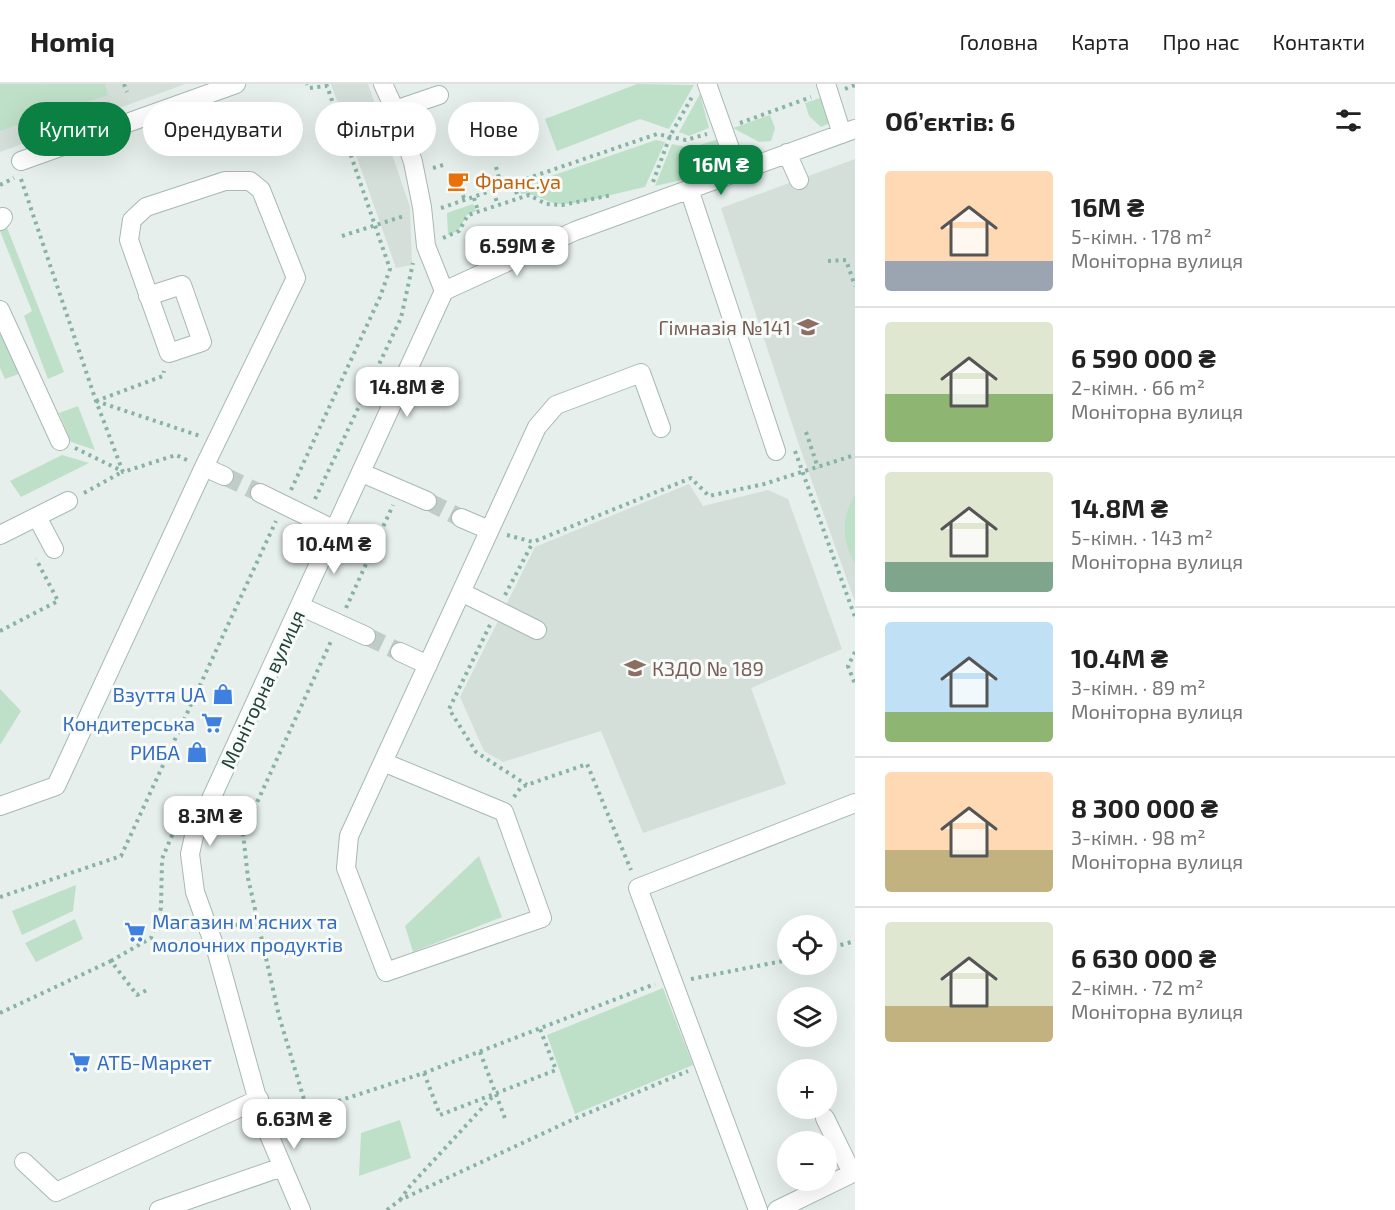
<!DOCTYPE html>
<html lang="uk">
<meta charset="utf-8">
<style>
body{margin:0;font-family:"Exo 2",sans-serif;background:#f6f6f6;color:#222;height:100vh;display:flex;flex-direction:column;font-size:22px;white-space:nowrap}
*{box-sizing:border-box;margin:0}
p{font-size:20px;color:#767676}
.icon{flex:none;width:33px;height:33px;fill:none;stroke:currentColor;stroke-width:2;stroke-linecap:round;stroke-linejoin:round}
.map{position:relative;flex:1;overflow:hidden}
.sheet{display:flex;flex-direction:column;background:#fff;width:540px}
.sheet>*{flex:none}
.guide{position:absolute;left:18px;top:18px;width:570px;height:54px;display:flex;gap:12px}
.buttons{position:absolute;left:777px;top:831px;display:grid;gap:12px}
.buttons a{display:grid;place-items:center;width:60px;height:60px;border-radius:50%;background:#fff;box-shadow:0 6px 24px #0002;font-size:30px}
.price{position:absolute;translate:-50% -51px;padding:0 14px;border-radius:12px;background:#fff;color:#222;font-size:20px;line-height:39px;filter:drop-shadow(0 2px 3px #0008)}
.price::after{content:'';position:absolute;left:50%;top:36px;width:18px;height:14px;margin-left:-9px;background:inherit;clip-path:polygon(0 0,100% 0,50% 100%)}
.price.selected{background:#0b8043;color:#fff}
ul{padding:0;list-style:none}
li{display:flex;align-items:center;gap:18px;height:150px;padding:0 30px}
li+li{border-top:2px solid #e0e0e0}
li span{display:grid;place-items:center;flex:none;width:168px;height:120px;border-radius:6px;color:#555}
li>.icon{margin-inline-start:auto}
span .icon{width:72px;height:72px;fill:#fffc;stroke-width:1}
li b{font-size:26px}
h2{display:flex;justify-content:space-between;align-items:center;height:72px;padding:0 30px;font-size:26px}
.pill{padding:0 21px;border-radius:27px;background:#fff;box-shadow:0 6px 24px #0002;font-size:21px;line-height:54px}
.pill.selected{background:#0b8043;color:#fff}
header{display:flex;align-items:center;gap:36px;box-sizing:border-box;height:84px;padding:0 30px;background:#fff;border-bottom:2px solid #e0e0e0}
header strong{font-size:28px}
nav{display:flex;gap:33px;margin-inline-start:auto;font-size:21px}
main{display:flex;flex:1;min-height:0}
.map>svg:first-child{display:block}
.built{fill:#d4dfda}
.green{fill:#bfe0c8}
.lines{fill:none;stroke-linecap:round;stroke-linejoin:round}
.minor-tunnel{stroke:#bfccc8;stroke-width:18;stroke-dasharray:18 9;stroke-linecap:butt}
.minor-casing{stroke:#a8b8b2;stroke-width:20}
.path{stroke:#86b3a5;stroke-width:4;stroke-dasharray:3 4.5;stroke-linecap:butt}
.minor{stroke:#fff;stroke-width:18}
.labels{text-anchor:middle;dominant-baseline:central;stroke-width:6;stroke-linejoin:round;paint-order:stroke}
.food-label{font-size:20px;fill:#c56008;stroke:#f7fbf9;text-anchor:start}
.education-label{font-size:20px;fill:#785e54;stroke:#f7fbf9;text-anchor:end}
.street-label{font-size:20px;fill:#24423a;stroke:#f7fbf9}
.shop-label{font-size:20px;fill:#366cbe;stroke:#f7fbf9;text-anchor:end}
</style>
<header>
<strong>Homiq</strong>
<nav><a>Головна</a><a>Карта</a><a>Про нас</a><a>Контакти</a></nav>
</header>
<main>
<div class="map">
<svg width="855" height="1126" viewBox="0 0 855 1126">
<rect width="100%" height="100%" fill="#e6efeb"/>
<path class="built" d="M0 0H185L0 68Z
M331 0H368L410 123 412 181 396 184Z
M855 75V518L799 361 721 124Z
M689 400 703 422 768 406 788 415 842 565 751 604 786 700 643 749 601 647 503 678 484 667 460 613 535 463Z"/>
<path class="green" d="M0 0H105L108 11 0 47Z
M637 0 694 1 669 45 640 35 557 67 545 35Z
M700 10 709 44 689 52 679 48Z
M826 12 830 39 821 43 809 32 805 19Z
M770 31 775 44 771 57 759 58 733 44Z
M718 55 725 78 721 88 715 71 696 77 700 92 655 102 672 60 691 64Z
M656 56 665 58 645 103C618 108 589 119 562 120 547 120 535 108 521 110L519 103Z
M473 120 476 127 467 131 458 147 448 151 447 129Z
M6 141 64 288 48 295 24 232 32 227 0 147V143Z
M0 241 21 289 5 295 0 284Z
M78 322 95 366 71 358 59 329Z
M62 371 89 379 21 413 10 397Z
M855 410V480C841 455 841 434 855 410Z
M0 605 21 627 0 661Z
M479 772 502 833 413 868 405 842Z
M76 801 73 827 22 851 12 827Z
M75 835 83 855 36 878 25 859Z
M663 904 693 981 575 1030 547 951Z
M400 1036 411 1074 359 1092 361 1049Z"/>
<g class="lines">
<path class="minor-tunnel" d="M224 392 260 409
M427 417 461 434
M366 552 400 568"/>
<defs>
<path id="minor" d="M383 0 395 26 413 78 422 123 426 162 444 207
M707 0 738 87
M826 0 842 50
M395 26 439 11
M787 69 799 96
M21 77 236 0
M689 105 776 367
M0 137 3 133
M0 226 60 357
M204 383 224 392
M362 389 427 417
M260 409 335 446
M37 433 54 465
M461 434 489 446
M0 451 68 417
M461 508 537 546
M300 522 366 552
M400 568 428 581
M383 678 504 728 542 834 386 888 346 784 349 752 537 343 556 321 641 289 661 344
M0 722 56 702 204 383 296 194 261 106 250 97H225L146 123 132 136 129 156 169 269 202 258 182 201 148 212
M825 1034 852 1089
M24 1078 56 1108 259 1015
M159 1126 282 1083
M301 1126 264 1039 217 869 195 808 190 770 194 752 444 207 575 147 855 45
M758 1126 638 804 855 719
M777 1126 855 1088"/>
</defs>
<use href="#minor" class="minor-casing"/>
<path class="path" d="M124 0 127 8
M845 5 855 1
M740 39 811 13
M496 83 502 104
M433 84 443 81
M21 95 96 317 123 388 176 371 189 377
M458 97 465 117
M653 98 670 52 692 13
M514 100 518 114
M0 101 14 94
M493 107 498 121
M474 114 478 127
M441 124 657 50 686 56 707 50
M342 152 404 132
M443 154 459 147 468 131 529 111 546 120 562 121 612 111
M828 177 846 176 855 202
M96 317 200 352
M96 317 163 292 164 287
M806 348 818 384
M75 364 122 387
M795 367 855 533
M291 406 380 213 390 185 327 2 309 4 307 0
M84 409 122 388
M315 415 401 234 413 179
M507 451 533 458 691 394 709 412 764 400 855 371
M505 511 533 458
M346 524 393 421
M490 541 449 625 476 668 527 701
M0 547 58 517 36 475
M855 568 848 582 855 600
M514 713 521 703 587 680 631 786
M0 813 121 772 276 437
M228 845 256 831
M826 865 855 857
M111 877 151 854 161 824 162 775 173 749
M691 895 788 876
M0 929 111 877 137 911 147 906
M480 968 506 1037
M424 989 440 1031 556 986 540 945
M306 1022 279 932 248 794 243 749 332 555
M281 1032 306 1022H323L424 989 655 900
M400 1116 410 1102 495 1010
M387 1126 400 1116 574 1035 688 987"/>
<use href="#minor" class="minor"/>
</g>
<defs>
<symbol id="cafe-bare" viewBox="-9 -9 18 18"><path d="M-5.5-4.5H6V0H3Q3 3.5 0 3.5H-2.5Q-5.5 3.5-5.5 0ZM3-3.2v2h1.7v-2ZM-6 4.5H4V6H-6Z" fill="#e8710a" stroke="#f7fbf9" stroke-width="2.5" paint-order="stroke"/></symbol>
<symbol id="school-bare" viewBox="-9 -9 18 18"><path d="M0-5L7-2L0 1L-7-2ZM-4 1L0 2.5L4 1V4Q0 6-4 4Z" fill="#8d6e63" stroke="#f7fbf9" stroke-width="2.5" paint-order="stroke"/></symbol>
<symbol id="shop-bare" viewBox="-9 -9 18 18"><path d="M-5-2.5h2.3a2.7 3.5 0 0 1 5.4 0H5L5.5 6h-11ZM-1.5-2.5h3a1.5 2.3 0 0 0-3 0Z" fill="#3f7fe0" stroke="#f7fbf9" stroke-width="2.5" paint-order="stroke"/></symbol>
<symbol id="supermarket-bare" viewBox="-9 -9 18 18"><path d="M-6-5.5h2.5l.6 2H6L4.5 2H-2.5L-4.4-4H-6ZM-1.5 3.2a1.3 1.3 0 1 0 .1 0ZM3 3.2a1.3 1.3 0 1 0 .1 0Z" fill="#3f7fe0" stroke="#f7fbf9" stroke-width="2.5" paint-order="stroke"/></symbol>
</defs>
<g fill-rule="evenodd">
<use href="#cafe-bare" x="443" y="82" width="30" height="30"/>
<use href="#school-bare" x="793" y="228" width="30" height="30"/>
<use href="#school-bare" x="620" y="569" width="30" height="30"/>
<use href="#shop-bare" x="208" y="595" width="30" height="30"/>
<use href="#supermarket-bare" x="197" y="624" width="30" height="30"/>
<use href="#shop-bare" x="182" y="653" width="30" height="30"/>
<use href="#supermarket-bare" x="120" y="833" width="30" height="30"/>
<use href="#supermarket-bare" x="65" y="963" width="30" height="30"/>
</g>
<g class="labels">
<g class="food-label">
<text x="475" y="97">Франс.уа</text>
</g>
<g class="education-label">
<text x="791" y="243">Гімназія №141</text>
<text x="652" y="584" text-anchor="start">КЗДО № 189</text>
</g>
<g class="street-label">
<text transform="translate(262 605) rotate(-65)">Моніторна вулиця</text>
</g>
<g class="shop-label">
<text x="206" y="610">Взуття UA</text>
<text x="195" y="639">Кондитерська</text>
<text x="180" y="668">РИБА</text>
<text x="152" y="837" text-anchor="start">Магазин м'ясних та<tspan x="152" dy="23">молочних продуктів</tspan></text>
<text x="97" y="978" text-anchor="start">АТБ-Маркет</text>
</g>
</g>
</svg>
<div class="buttons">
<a><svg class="icon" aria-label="locate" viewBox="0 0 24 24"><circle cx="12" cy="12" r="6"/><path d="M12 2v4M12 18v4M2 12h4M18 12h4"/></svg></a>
<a><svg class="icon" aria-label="layers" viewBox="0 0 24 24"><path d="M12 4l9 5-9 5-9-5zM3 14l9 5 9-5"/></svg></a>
<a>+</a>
<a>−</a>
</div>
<b class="price selected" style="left:721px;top:112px">16M ₴</b>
<b class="price" style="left:517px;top:193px">6.59M ₴</b>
<b class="price" style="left:407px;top:334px">14.8M ₴</b>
<b class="price" style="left:334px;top:491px">10.4M ₴</b>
<b class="price" style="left:210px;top:763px">8.3M ₴</b>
<b class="price" style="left:294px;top:1066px">6.63M ₴</b>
<div class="guide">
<a class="pill selected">Купити</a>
<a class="pill">Орендувати</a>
<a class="pill">Фільтри</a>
<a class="pill">Нове</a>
</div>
</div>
<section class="sheet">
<h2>Об’єктів: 6<svg class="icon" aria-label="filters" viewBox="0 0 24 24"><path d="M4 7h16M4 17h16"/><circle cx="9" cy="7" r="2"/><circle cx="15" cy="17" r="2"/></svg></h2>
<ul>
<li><span style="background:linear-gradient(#ffd9b3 75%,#9aa5b1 0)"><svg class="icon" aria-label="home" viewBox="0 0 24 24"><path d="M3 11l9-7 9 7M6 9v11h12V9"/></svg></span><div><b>16M ₴</b><p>5-кімн. · 178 m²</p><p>Моніторна вулиця</p></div></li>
<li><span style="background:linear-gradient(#dfe7d0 60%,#8fb573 0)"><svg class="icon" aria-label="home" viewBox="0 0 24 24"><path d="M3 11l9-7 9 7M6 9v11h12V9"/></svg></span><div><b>6 590 000 ₴</b><p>2-кімн. · 66 m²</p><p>Моніторна вулиця</p></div></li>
<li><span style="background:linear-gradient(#dfe7d0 75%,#7fa58c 0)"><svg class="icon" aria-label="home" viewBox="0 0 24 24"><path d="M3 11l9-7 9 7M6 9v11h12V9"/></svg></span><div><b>14.8M ₴</b><p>5-кімн. · 143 m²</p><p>Моніторна вулиця</p></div></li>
<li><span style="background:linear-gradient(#bfe0f5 75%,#8fb573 0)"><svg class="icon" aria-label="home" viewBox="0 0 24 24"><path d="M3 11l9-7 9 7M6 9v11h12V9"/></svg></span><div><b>10.4M ₴</b><p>3-кімн. · 89 m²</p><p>Моніторна вулиця</p></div></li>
<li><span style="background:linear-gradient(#ffd9b3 65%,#c2b280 0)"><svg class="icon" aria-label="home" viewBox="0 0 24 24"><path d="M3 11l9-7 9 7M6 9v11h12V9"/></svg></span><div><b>8 300 000 ₴</b><p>3-кімн. · 98 m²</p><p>Моніторна вулиця</p></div></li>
<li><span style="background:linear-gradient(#dfe7d0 70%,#c2b280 0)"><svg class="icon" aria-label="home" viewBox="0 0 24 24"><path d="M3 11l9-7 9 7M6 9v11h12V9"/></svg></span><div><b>6 630 000 ₴</b><p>2-кімн. · 72 m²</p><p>Моніторна вулиця</p></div></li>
</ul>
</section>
</main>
